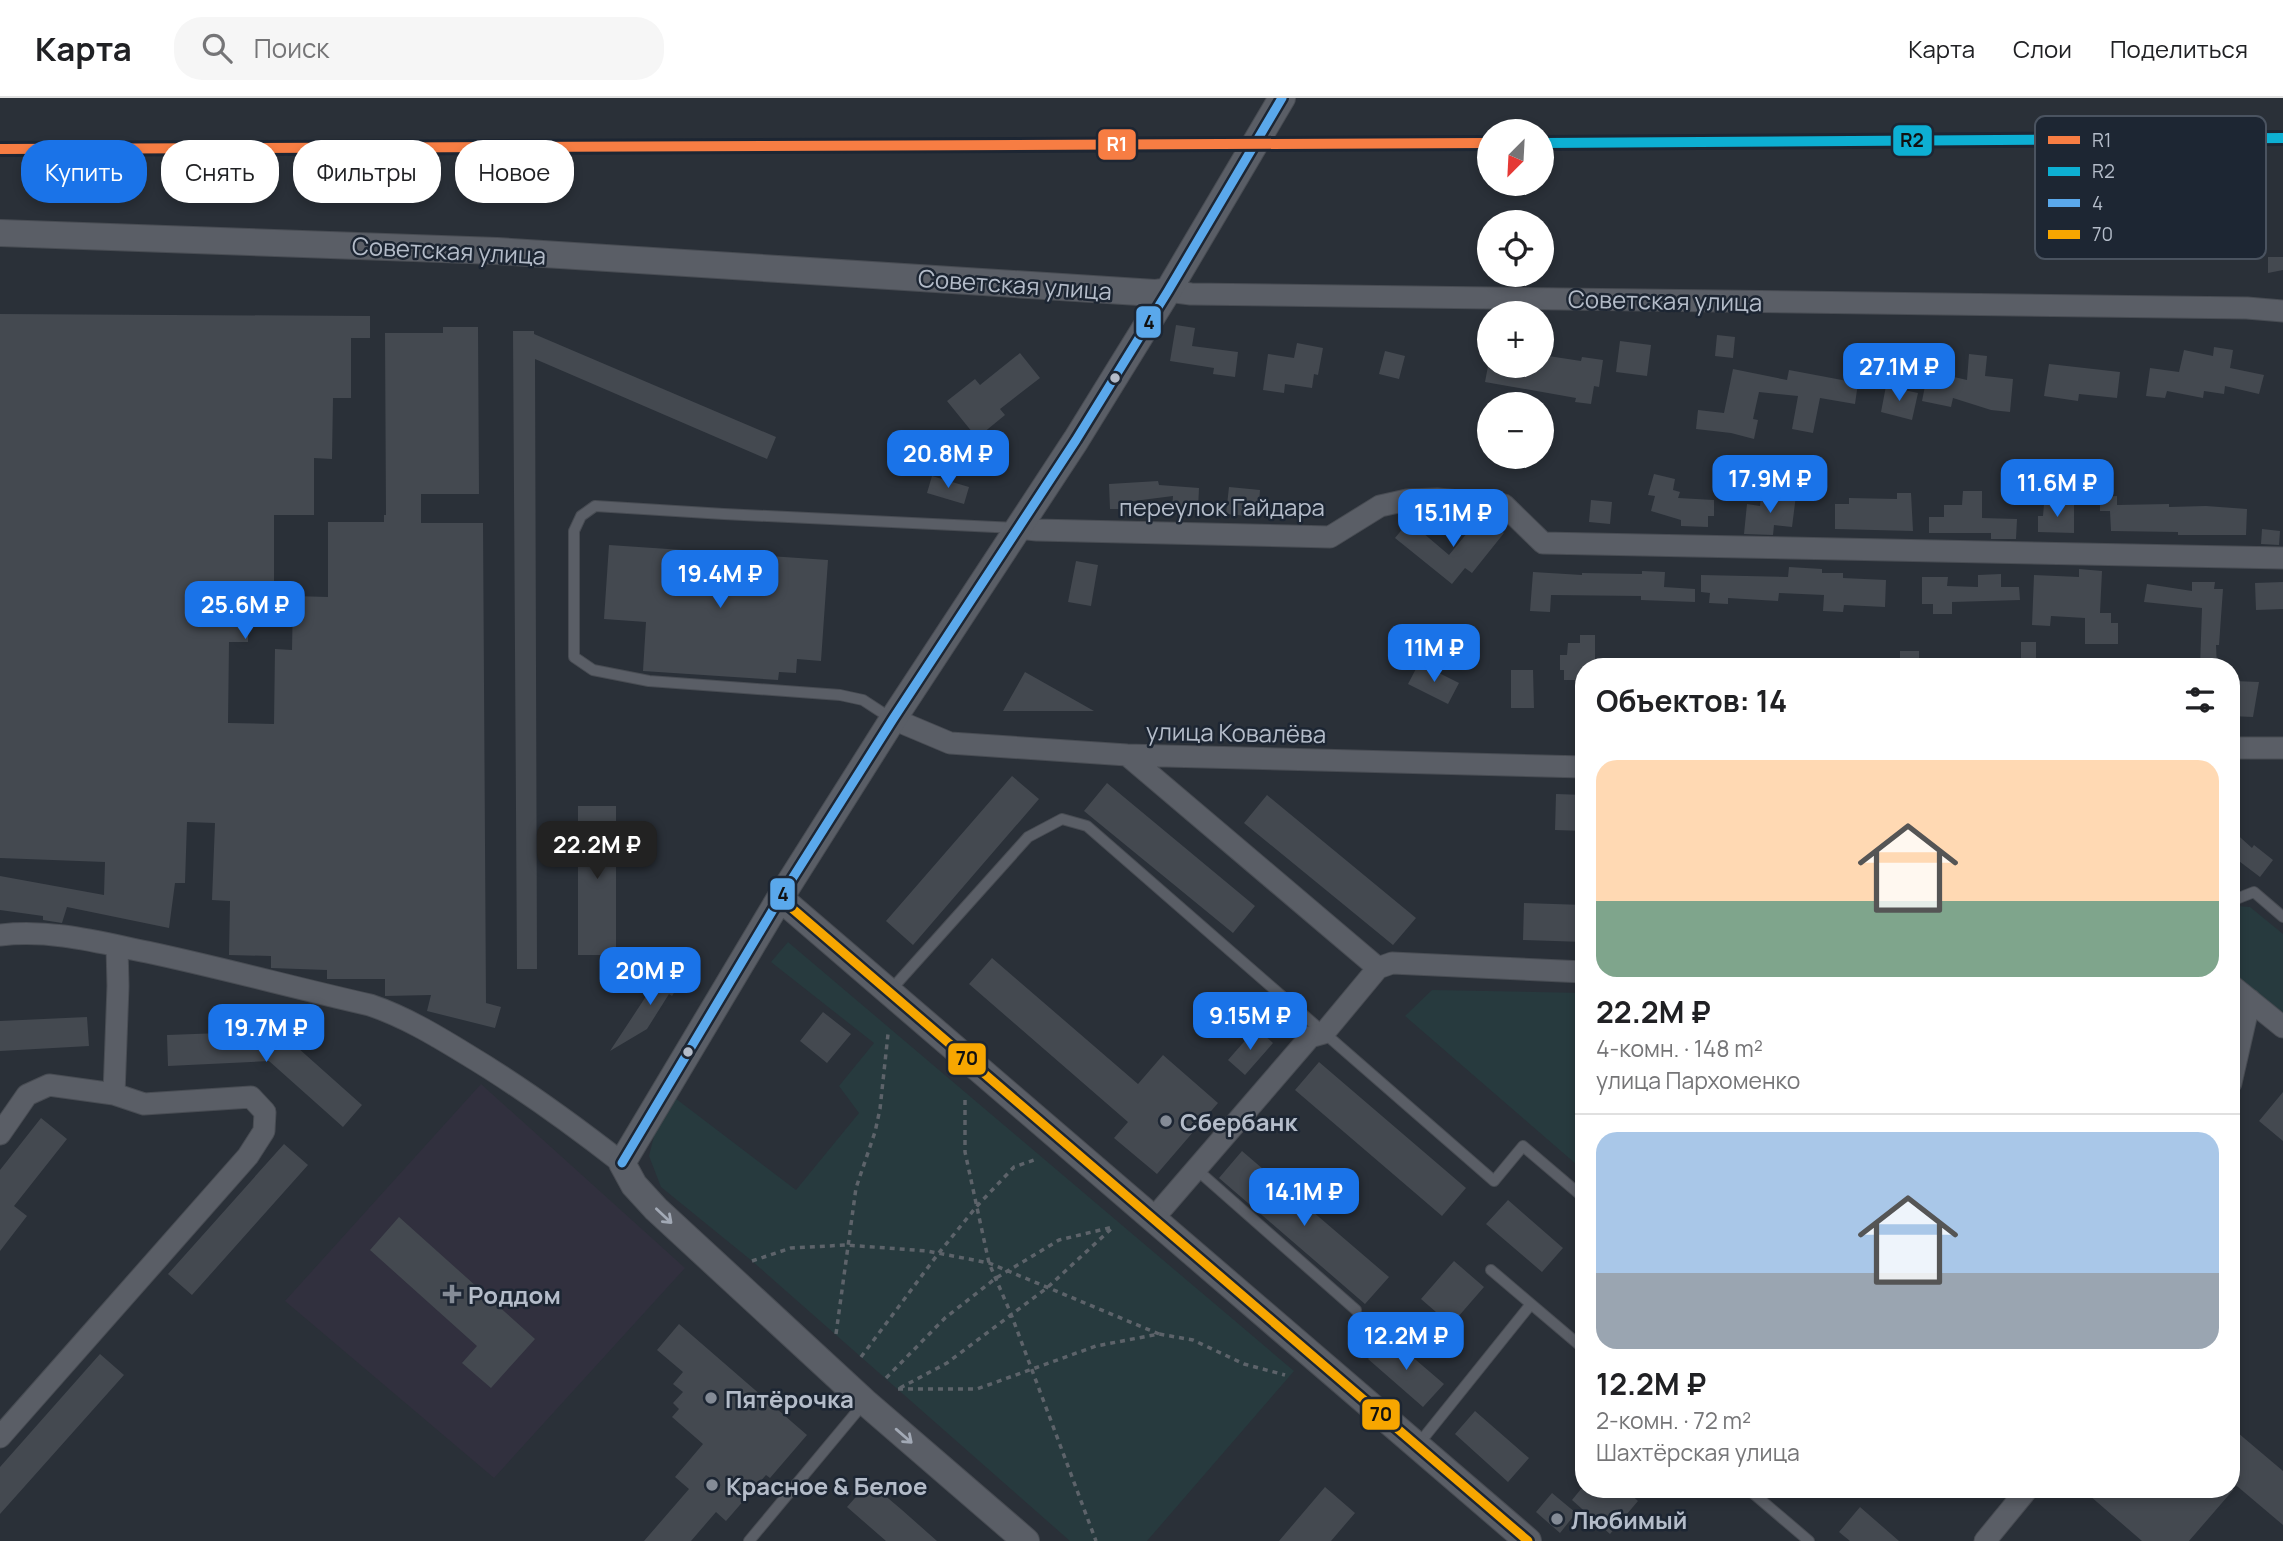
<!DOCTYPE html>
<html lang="ru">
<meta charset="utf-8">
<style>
body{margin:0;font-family:Manrope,sans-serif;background:#f6f6f6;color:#202124;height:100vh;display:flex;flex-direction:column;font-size:26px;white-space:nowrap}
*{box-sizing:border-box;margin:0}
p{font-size:23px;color:#757577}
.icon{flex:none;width:38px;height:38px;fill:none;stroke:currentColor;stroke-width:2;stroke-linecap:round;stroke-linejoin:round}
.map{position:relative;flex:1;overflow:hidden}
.drawer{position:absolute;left:1575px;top:560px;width:665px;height:840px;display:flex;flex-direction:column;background:#fff;border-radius:28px;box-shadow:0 4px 10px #0003}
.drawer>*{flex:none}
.hud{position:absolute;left:21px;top:42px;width:665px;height:63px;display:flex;gap:14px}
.needle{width:46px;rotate:204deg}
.buttons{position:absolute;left:1477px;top:21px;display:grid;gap:14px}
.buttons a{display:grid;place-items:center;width:77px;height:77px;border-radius:50%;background:#fff;box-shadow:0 4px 10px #0003;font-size:35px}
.price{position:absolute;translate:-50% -60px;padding:0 16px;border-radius:14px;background:#1a73e8;color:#fff;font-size:23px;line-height:46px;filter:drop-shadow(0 2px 4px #0008)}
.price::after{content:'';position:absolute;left:50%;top:42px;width:21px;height:16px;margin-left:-10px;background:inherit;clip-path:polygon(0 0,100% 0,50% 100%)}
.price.selected{background:#222;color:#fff}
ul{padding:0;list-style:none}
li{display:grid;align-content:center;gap:14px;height:371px;padding:0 21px}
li+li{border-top:2px solid #e0e0e0}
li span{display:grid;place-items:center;height:217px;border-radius:21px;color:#555}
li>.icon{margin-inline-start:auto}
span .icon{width:126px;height:126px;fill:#fffc;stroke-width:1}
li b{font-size:30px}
h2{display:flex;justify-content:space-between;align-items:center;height:84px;padding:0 21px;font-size:30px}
.chip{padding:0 24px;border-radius:28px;background:#fff;box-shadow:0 4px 10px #0003;font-size:24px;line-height:63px}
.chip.selected{background:#1a73e8;color:#fff}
header{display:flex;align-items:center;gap:42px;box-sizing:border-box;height:98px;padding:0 35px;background:#fff;border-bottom:2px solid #e0e0e0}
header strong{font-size:33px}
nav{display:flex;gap:38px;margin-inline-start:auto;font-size:24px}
.search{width:490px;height:63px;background:#f6f6f6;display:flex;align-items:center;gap:18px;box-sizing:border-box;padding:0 24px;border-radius:28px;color:#757577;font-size:26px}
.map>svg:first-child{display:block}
.medical{fill:#31303e}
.green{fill:#273a3e}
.building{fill:#444950}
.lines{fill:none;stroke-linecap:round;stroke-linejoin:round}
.service-casing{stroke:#484c53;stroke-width:12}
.minor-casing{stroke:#484c53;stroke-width:23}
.tertiary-casing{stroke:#484c53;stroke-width:28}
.path{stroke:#5d636a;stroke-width:3.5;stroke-dasharray:5 5;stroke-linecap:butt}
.service{stroke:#5a5e66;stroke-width:10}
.minor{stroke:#5a5e66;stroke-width:21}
.tertiary{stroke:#5a5e66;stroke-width:26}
.bus-1-casing{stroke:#1d2633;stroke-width:14}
.bus-2-casing{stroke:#1d2633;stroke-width:14}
.bus-1{stroke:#5aa8eb;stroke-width:9}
.bus-2{stroke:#f7a600;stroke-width:9}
.rail-1-casing{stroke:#1d2633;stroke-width:16}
.rail-2-casing{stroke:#1d2633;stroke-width:16}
.rail-1{stroke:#f77d43;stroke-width:10}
.rail-2{stroke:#0dafd3;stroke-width:10}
.oneway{stroke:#a2a9b5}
.bus-dot{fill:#b4bcc9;stroke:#1d2633;stroke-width:2.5}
.poi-dot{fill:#848b96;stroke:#1d2633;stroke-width:2.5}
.labels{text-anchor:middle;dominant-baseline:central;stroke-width:5;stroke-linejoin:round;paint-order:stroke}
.street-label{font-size:24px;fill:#b4bcc9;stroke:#1d2633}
.poi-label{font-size:24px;font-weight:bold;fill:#b4bcc9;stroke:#1d2633;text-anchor:start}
.key{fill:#1d2633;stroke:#4a5360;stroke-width:2}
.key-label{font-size:19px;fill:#b4bcc9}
.line-badge{stroke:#1d2633;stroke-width:2.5}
.badge-label{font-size:19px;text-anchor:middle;font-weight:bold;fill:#fff}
.pale-badge-label{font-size:19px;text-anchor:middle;font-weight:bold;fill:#111}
</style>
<header>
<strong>Карта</strong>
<div class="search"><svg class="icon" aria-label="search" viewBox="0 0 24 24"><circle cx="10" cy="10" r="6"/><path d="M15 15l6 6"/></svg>Поиск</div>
<nav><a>Карта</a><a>Слои</a><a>Поделиться</a></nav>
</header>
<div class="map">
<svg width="2283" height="1443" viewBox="0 0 2283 1443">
<rect width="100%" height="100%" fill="#2a3038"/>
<path class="medical" d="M481 986 685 1170 494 1380 285 1203Z"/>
<path class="green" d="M2236 808 2250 809 2283 836V918H2280L2231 876V811Z
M788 844 1294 1273 1147 1443H1070L752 1163 661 1089 649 1058 655 1034 675 1000 796 1092 859 1015 839 988 874 945 771 864Z
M1432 892 1584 895V1073L1405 918Z"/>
<path class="building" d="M2268 159H2283V172L2268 175Z
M0 216 370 218V240H351V300H333L332 361 314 360V417H274V483H248V544H229L228 625 274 626 275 551 292 552 293 498 328 499V424H384V417H386L385 235H443V229H478L479 396H421V425H483L486 905 501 909 495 930 427 913 431 897 385 898V881H327V872L271 870V858L229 857 230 803 212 802 215 725 187 724 185 785H175L169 830 67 809 62 825 43 822V818L0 812V778L104 797 105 764 0 760Z
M1176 227 1195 230 1192 248 1238 254 1235 279 1213 276 1214 270 1170 263Z
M513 233H534V236L776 339 767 361 535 261 537 871H517Z
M1717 237 1735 239 1733 260 1715 258Z
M1620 243 1651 247 1647 278 1616 274Z
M1297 245 1323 250 1318 277 1314 276 1312 290 1285 286 1284 295 1263 292 1268 256 1294 260Z
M2214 249 2233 252 2230 270 2264 277 2259 296 2225 288 2224 296 2204 293 2203 300 2167 293 2165 300 2146 298 2150 270 2179 274 2184 252 2213 258Z
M1385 253 1405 258 1399 281 1379 276Z
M1020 255 1040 280 1000 311 1005 317 977 340 947 303 975 281 980 287Z
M1969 256 1987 258 1985 278 2013 281 2010 314 1991 312 1953 300 1951 309 1922 303 1928 273 1967 282Z
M1542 257 1581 263 1582 259 1603 262 1599 289 1594 288 1591 306 1575 304 1576 300 1485 284 1488 268H1542Z
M2049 266 2120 274 2117 300 2079 296 2078 303 2044 298Z
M1733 271 1787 282 1789 272 1858 285 1855 306 1820 300 1813 335 1792 331 1798 298 1759 294 1753 321 1758 322 1754 341 1731 335 1696 331 1698 312 1724 315Z
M1886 288 1918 295 1912 322 1881 314Z
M1654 376 1675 381 1673 392 1680 394 1678 400 1714 402V418H1708V429L1681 428V422L1651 413 1655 398 1648 397Z
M932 378 969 389 964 406 927 395Z
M1158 383 1159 387 1199 390 1198 412 1172 411 1173 398 1126 404V411H1110L1109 386Z
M1229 389 1260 392 1258 419 1226 416Z
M1963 393H1982V420L2017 421 2016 441H1991V435H1929V419H1944V407H1962Z
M1773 394 1796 397 1792 429 1774 427 1773 437 1744 436 1747 406 1760 408 1761 401 1772 402Z
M1897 395H1911L1913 433 1835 431V406H1849V400L1897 401Z
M2117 398V407L2169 406V409L2206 408 2247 411 2246 437H2178V434L2111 433 2110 413H2100V399Z
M1591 402 1612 404 1610 426 1589 424Z
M2044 406 2074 407V435L2038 434V418H2043Z
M1481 418 1504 435 1472 475 1465 470 1452 486 1395 440 1409 423 1449 457Z
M2262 431 2280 433 2279 447 2261 446Z
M609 447 828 462 821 563 797 561 796 575 779 574 778 582 643 573 646 524 604 521Z
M1076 463 1098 467 1091 508 1068 504Z
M1789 469 1822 471V475H1843V480L1886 482 1885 509 1844 507 1843 514 1823 513 1824 497 1779 495 1778 503 1728 500V506L1709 505 1710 495 1701 494V477L1788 479Z
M2079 471 2102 473 2100 515H2111V525H2118V546H2085V520L2051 518 2050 528 2032 527 2034 477 2079 479Z
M1642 473 1665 474 1664 489 1695 491V504L1641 502V498L1551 497 1550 514 1530 513 1533 474 1582 477V475L1642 476Z
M2001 476V489H2019L2020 502 1952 504V516H1933V506H1922V479H1948L1947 488 1978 489V477Z
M2192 484H2215L2214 491H2223L2219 547H2216L2217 569H2200L2202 510 2144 504 2147 486 2192 493Z
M2283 484V511L2256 512 2255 485Z
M1580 537H1595V569H1584V582H1564V572H1560V557H1567L1568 545H1580Z
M2021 544H2036V568H2021Z
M1900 553H1919V569H1900Z
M1419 565 1459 585 1448 606 1408 586Z
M1511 572H1533L1534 610H1511Z
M1025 574 1094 613H1003Z
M2234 583 2259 584 2253 619 2231 618Z
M1012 678 1039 701 913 847 886 823Z
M1107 685 1255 808 1233 835 1084 713Z
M1556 696 1584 697V733L1555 732Z
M1267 697 1416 820 1393 847 1244 725Z
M578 708H616V857H578Z
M2231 731 2252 750 2254 747 2273 762 2260 779 2231 757Z
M1524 805 1584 807V844L1523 842Z
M992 860 1138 986 1163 957 1218 1005 1157 1076 1114 1040 1128 1024 969 886Z
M664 871 682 882 672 898 669 896 647 931 610 953Z
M823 914 851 936 827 965 800 943Z
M87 919 89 948 0 953V923Z
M1256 930 1273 945 1245 977 1228 962Z
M279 933 362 1007 343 1029 269 963 168 968 167 937Z
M1319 964 1466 1090 1442 1118 1295 992Z
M2283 994V1043L2259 1023Z
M41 1020 67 1041 14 1108 27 1118 0 1153V1072Z
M284 1046 308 1067 192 1197 168 1176Z
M1242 1053 1389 1179 1365 1206 1219 1080Z
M1508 1102 1563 1150 1542 1174 1486 1126Z
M399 1119 535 1241 491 1290 462 1265 477 1248 370 1152Z
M1454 1163 1484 1189 1451 1227 1421 1201Z
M679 1226 807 1337 770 1380 766 1377 726 1423 716 1414 691 1443H644L689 1391 675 1379 703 1346 672 1319 679 1311 673 1305 683 1294 673 1286 683 1274 657 1252Z
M1388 1238 1444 1286 1423 1309 1368 1261Z
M100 1256 124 1277 0 1416V1369Z
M1475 1313 1529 1360 1508 1384 1455 1336Z
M2231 1329 2283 1373V1427L2231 1383Z
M869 1384 902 1412 937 1443H886L847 1409Z
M1325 1389 1355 1415 1331 1443H1279Z
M1581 1391H1625L1638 1403 1610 1436 1572 1402Z
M2082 1391H2234L2189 1443H2142Z
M1552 1395 1576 1415 1560 1435 1536 1414Z
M1860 1409 1899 1443H1850L1839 1434Z"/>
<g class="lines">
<defs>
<path id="service" d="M892 621 863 602 840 597 649 583 593 572 574 559V433L581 418 595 408 724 416 1016 430
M2231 803 2254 794 2283 819
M889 894 1028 739 1062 721 1087 728 1494 1083 1523 1048 1584 1100
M1196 1071 1356 1212
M1531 1206 1584 1251
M1417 1348 1531 1206 1491 1172
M1748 1391 1809 1443
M749 1443 864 1305"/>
<path id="minor" d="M1168 193 1191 196 2247 210 2283 213
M1018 430 1037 432 1330 439 1380 408 1407 402 1437 401 1504 407 1543 445 2283 460
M893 621 950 645 1127 657 1584 669
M2231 650H2283
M1127 657 1378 870
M0 837C51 831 98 844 147 854 222 870 295 890 370 907 405 919 435 937 466 956 521 989 572 1026 622 1065
M2231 887 2283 929
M2231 985 2250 902
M114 996 118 888 117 848
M0 1036 27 997 49 987 114 996 144 1006 251 999 265 1014 264 1033 248 1058 0 1339
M1153 1121 1310 939 1324 935 1378 870 1392 865 1584 874
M1985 1443 2026 1393"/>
<path id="tertiary" d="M0 135 497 153 1155 195 1168 193
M780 800 1528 1443
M1026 1443 865 1304 656 1111 634 1087 622 1065 780 800 893 621 1076 342 1168 193 1282 0"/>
</defs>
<use href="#service" class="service-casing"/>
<use href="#minor" class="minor-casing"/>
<use href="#tertiary" class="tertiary-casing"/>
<path class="path" d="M965 1002V1054L989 1165 1011 1216 1096 1443
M752 1163 791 1150 846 1147 927 1153 989 1165 1159 1236
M836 1236 856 1090 875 1034 880 1011 888 936
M861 1259 938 1156 977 1108 1014 1069 1034 1062
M886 1280 945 1220 996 1180 1059 1142 1113 1129
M900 1290 947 1265 1048 1189 1111 1131
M898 1291H977L1096 1248 1159 1236 1193 1242 1244 1266 1285 1277"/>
<use href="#service" class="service"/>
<use href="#minor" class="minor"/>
<use href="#tertiary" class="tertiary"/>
<defs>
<path id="bus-1" d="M622 1065 780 800 893 621 1076 342 1168 193 1282 0"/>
<path id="bus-2" d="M780 800 1528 1443"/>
</defs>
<use href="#bus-1" class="bus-1-casing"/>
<use href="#bus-2" class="bus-2-casing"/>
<use href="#bus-1" class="bus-1"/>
<use href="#bus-2" class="bus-2"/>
<defs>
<path id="rail-1" d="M0 51 1489 45"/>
<path id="rail-2" d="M1542 45 2283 40"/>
</defs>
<use href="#rail-1" class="rail-1-casing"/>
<use href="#rail-2" class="rail-2-casing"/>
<use href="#rail-1" class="rail-1"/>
<use href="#rail-2" class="rail-2"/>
</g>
<defs><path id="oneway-shaft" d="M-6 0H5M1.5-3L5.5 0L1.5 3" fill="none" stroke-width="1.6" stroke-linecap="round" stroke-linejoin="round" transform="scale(1.75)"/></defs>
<g class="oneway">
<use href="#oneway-shaft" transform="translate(664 1118) rotate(43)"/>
<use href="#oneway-shaft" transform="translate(904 1338) rotate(41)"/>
</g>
<g class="bus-dot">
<circle cx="1115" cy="280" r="6"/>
<circle cx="688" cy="954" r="6"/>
</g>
<g class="poi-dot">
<circle cx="1166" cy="1023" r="7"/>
<path d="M448.5 1185.5h7v7h7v7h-7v7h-7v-7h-7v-7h7z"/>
<circle cx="711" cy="1300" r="7"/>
<circle cx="712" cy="1387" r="7"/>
<circle cx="1557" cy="1421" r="7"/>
</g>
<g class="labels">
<g class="street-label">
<text transform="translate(449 152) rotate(3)">Советская улица</text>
<text transform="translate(1015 186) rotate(4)">Советская улица</text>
<text transform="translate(1665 202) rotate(1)">Советская улица</text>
<text x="1222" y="408">переулок Гайдара</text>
<text transform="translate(1236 634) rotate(1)">улица Ковалёва</text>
</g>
<g class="poi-label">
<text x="1180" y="1023">Сбербанк</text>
<text x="468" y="1196">Роддом</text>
<text x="725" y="1300">Пятёрочка</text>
<text x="726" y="1387">Красное &amp; Белое</text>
<text x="1571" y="1421">Любимый</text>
</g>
</g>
<rect x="2035" y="18" width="231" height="143" rx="10" class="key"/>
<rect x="2048" y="38" width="32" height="8" fill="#f77d43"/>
<rect x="2048" y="69" width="32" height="9" fill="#0dafd3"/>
<rect x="2048" y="101" width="32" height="8" fill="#5aa8eb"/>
<rect x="2048" y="132" width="32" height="9" fill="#f7a600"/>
<g class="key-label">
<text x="2092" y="49">R1</text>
<text x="2092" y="80">R2</text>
<text x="2092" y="112">4</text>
<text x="2092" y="143">70</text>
</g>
<g class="line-badge">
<rect x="1892" y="26" width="41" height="33" rx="7" fill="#0dafd3"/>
<rect x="1097" y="30" width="40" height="33" rx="7" fill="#f77d43"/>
<rect x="1135" y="207" width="27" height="34" rx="7" fill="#5aa8eb"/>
<rect x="769" y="779" width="27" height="34" rx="7" fill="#5aa8eb"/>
<rect x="947" y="944" width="40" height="34" rx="7" fill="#f7a600"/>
<rect x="1361" y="1300" width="40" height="33" rx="7" fill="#f7a600"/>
</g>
<g class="badge-label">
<text x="1117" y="53">R1</text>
</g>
<g class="pale-badge-label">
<text x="1912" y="49">R2</text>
<text x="1149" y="231">4</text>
<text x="783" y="803">4</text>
<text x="967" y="967">70</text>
<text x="1381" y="1323">70</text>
</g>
</svg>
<div class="buttons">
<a><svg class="needle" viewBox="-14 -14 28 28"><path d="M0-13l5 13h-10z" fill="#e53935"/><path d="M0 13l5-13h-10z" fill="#757577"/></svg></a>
<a><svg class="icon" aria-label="locate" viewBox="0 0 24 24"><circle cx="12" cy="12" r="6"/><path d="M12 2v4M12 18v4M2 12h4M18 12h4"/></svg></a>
<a>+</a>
<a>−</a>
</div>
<b class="price" style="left:1899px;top:305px">27.1M ₽</b>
<b class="price" style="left:948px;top:392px">20.8M ₽</b>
<b class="price" style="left:1770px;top:417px">17.9M ₽</b>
<b class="price" style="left:2057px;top:421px">11.6M ₽</b>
<b class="price" style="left:1453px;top:451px">15.1M ₽</b>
<b class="price" style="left:720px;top:512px">19.4M ₽</b>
<b class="price" style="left:245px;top:543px">25.6M ₽</b>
<b class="price" style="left:1434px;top:586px">11M ₽</b>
<b class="price selected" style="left:597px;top:783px">22.2M ₽</b>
<b class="price" style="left:650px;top:909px">20M ₽</b>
<b class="price" style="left:1250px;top:954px">9.15M ₽</b>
<b class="price" style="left:266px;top:966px">19.7M ₽</b>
<b class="price" style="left:1304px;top:1130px">14.1M ₽</b>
<b class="price" style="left:1406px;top:1274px">12.2M ₽</b>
<div class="hud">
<a class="chip selected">Купить</a>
<a class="chip">Снять</a>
<a class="chip">Фильтры</a>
<a class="chip">Новое</a>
</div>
<section class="drawer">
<h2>Объектов: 14<svg class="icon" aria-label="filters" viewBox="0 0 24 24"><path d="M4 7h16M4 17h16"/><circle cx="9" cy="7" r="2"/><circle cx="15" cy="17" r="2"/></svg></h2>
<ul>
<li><span style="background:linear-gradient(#ffd9b3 65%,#7fa58c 0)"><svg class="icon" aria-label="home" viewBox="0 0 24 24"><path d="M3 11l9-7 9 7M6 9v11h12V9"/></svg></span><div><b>22.2M ₽</b><p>4-комн. · 148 m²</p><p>улица Пархоменко</p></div></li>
<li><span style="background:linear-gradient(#a9c7e8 65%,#9aa5b1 0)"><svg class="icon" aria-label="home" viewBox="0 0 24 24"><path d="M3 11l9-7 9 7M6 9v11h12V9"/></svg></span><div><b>12.2M ₽</b><p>2-комн. · 72 m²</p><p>Шахтёрская улица</p></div></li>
</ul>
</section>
</div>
